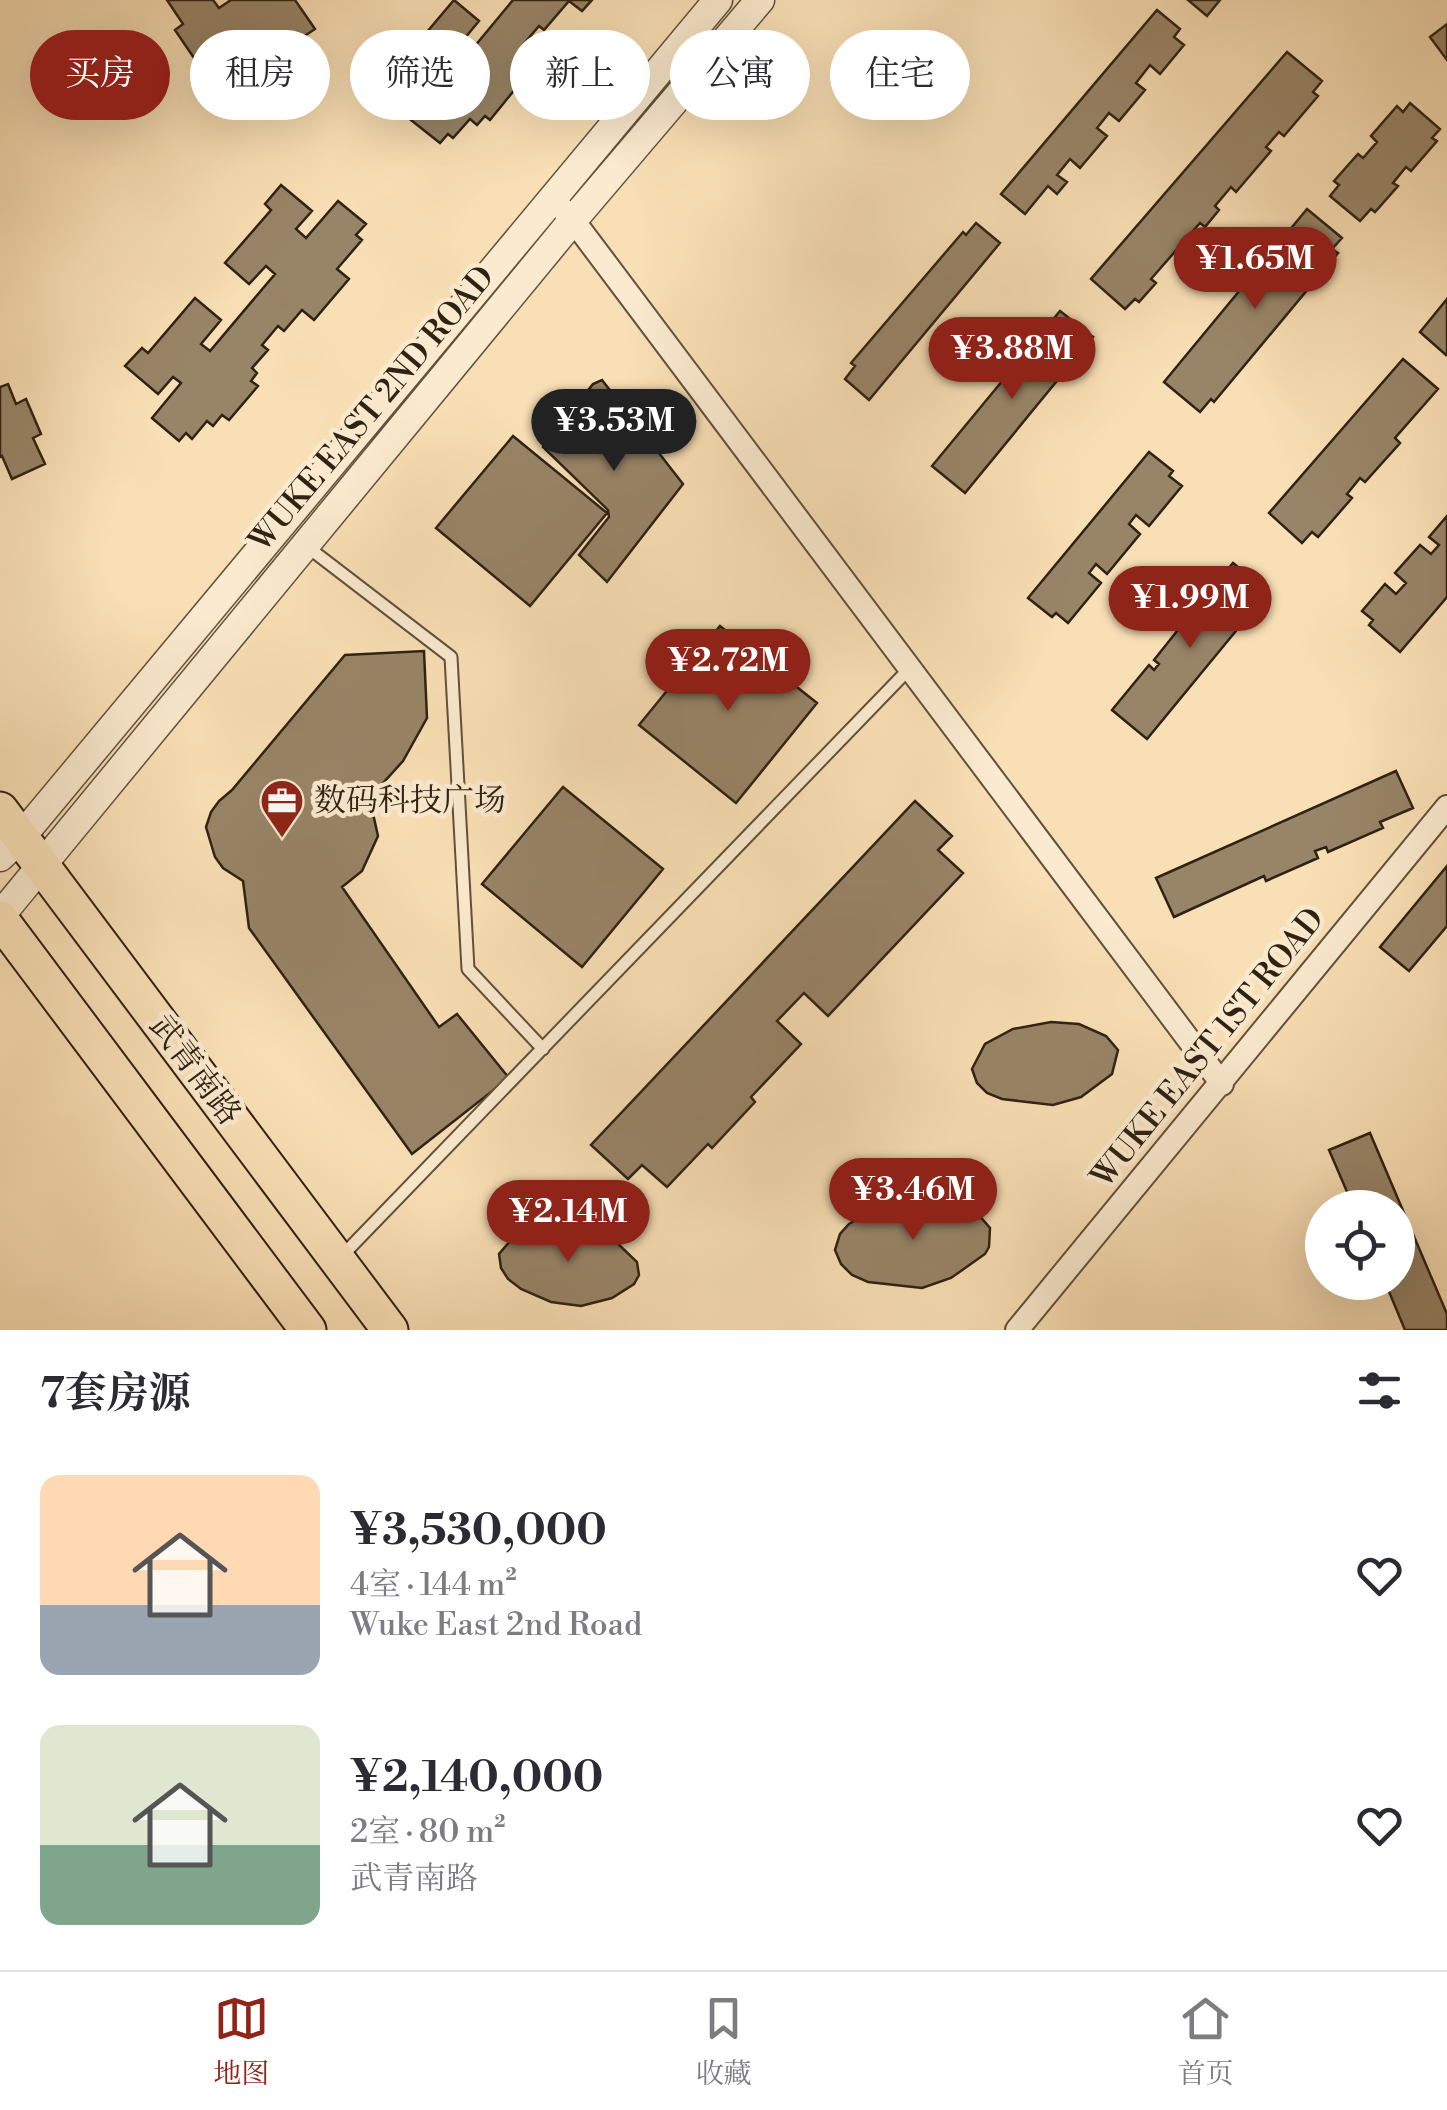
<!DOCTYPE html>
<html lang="zh">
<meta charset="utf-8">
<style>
body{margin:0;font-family:"Libre Bodoni","Noto Serif SC",serif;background:#f7f7f7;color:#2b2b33;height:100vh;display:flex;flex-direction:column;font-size:38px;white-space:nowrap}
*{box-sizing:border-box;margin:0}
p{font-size:32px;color:#7c7c81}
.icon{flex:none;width:55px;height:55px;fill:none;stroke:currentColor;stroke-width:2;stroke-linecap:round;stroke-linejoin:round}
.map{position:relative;height:1330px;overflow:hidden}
.details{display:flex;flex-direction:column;background:#fff;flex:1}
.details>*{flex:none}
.top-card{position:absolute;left:30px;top:30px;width:1388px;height:90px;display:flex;gap:20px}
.tools{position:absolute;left:1305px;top:1190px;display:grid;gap:20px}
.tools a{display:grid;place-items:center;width:110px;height:110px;border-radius:50%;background:#fff;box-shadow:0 10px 40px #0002;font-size:50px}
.price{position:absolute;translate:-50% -85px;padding:0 22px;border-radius:35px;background:#8f2418;color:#fff;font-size:32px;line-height:65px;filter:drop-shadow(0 2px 5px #0008)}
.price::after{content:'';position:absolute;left:50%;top:60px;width:30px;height:22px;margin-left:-15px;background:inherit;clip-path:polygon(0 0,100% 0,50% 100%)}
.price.selected{background:#222;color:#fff}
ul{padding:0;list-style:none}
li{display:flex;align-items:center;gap:30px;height:250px;padding:0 40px}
li span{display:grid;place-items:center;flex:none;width:280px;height:200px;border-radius:20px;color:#555}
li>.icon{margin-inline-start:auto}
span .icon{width:120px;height:120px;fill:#fffc;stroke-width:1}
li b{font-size:42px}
h2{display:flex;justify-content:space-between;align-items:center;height:120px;padding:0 40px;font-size:42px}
.chip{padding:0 35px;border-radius:45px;background:#fff;box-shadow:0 10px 40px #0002;font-size:35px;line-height:90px}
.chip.selected{background:#8f2418;color:#fff}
.menu{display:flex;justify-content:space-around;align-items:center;height:140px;border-top:2px solid #e1e1e2;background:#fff;font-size:28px;color:#7c7c81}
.menu a{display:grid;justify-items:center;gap:5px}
.menu .selected{color:#8f2418}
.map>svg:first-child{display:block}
.building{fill:#988467;stroke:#2e2213;stroke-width:2.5}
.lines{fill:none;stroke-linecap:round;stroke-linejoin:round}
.service-casing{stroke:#61513c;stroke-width:15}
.minor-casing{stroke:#61513c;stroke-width:26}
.tertiary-casing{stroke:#61513c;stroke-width:31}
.primary-casing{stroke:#2e2213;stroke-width:39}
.service{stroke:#fbeacf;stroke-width:11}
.minor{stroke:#fbeacf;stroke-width:22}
.tertiary{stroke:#fbeacf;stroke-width:28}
.primary{stroke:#f9dfb5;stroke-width:35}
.labels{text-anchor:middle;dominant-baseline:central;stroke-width:9;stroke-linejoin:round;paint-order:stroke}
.street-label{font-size:32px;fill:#2e2213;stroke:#fbeacf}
.poi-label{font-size:32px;fill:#2e2213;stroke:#fbeacf;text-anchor:start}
</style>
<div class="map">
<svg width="1447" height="1330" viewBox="0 0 1447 1330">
<rect width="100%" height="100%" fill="#f9dfb5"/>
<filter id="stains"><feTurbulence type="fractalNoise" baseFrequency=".002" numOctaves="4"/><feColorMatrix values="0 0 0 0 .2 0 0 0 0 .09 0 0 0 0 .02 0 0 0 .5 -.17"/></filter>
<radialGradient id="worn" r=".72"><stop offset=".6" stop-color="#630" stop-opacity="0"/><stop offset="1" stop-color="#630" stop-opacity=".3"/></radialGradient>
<path class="building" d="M167 0H213L219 8 231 0H295L315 29 276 55 267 41 249 53 276 93 244 115 221 81 213 86 175 30 183 24Z
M454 0 479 21 464 39 474 47 513 0H592L582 11 569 1 544 30 539 26 523 45 529 49 514 66 522 72 512 84 516 88 490 120 485 116 477 125 470 119 453 138 448 134 440 143 411 120 444 82 433 73 416 93 388 69 406 48 410 52Z
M1188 0H1220L1207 16Z
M1157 10 1180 29 1174 37 1184 45 1160 74 1150 65 1136 83 1145 90 1119 121 1109 113 1097 128 1107 136 1080 168 1070 159 1057 175 1067 182 1057 194 1048 186 1025 214 1001 194Z
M1447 24V60L1430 37Z
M1287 52 1322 81 1313 92 1318 96 1284 136 1279 132 1266 147 1271 151 1236 192 1231 187 1215 206 1219 210 1205 227 1200 223 1151 279 1156 283 1139 302 1135 299 1125 309 1091 279Z
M1410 103 1440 129 1432 138 1437 141 1411 171 1406 167 1393 183 1398 186 1375 212 1371 209 1360 221 1330 196 1339 185 1334 181 1358 154 1363 158 1377 142 1371 136 1397 106 1403 112Z
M281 185 312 211 296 229 306 238 338 201 366 224 356 235 362 240 337 269 349 279 314 320 302 310 284 331 278 326 262 345 268 350 252 368 257 373 251 381 258 386 229 420 222 415 213 426 207 421 192 439 186 433 179 441 152 418 181 383 173 377 158 394 125 366 142 348 148 353 195 298 221 320 201 344 210 351 275 274 266 266 249 284 225 263 271 210 265 204Z
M1307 209 1342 238 1332 249 1338 253 1214 402 1211 399 1200 412 1164 382Z
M976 223 1000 243 869 400 845 379 855 366 851 363 963 232 966 235Z
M1447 299V354L1446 355 1420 332Z
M1060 311 1093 337 965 493 932 466Z
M1403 359 1438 389 1395 438 1400 443 1365 482 1360 478 1347 494 1352 498 1318 537 1312 532 1302 543 1269 513Z
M602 380 683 484 607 582 579 555 609 517 608 510 543 447 593 384Z
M8 384 16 404 26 399 41 434 33 438 45 464 12 479 2 456 0 457V387Z
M513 436 607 513 530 606 436 528Z
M1149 452 1173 471 1169 476 1182 486 1149 526 1136 515 1129 524 1140 534 1107 574 1096 564 1089 573 1101 583 1068 623 1056 613 1052 617 1028 598Z
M1447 516V597L1400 652 1369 625 1373 620 1362 611 1385 584 1396 594 1406 583 1395 573 1420 545 1431 554 1439 545 1429 537Z
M1233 563 1268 592 1147 739 1112 710 1149 665 1154 670 1159 664 1154 660 1189 616 1195 621 1201 614 1195 609Z
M720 626 817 703 736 803 639 725Z
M424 651 427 718 403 761 366 802 374 818 378 836 362 871 342 887 439 1027 457 1014 509 1078 412 1154 249 928 243 881 223 868 215 857 206 827 211 812 219 801 232 790 345 655Z
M1396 771 1413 808 1380 822 1383 828 1328 852 1326 847 1315 851 1318 858 1266 881 1264 876 1174 917 1156 878Z
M563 787 663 869 582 967 482 884Z
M915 801 952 836 938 850 963 873 828 1016 804 993 777 1021 801 1044 751 1097 755 1102 712 1148 708 1144 667 1187 642 1165 628 1179 591 1145Z
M1447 866V926L1409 971 1380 947Z
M1051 1022 1079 1024 1106 1036 1118 1050 1112 1074 1081 1097 1053 1105 1002 1099 987 1093 977 1083 972 1069 985 1044 1013 1029Z
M1370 1133 1447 1314V1330H1405L1385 1282H1398V1208H1354L1329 1150Z
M919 1199 949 1201 977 1213 990 1228 989 1247 985 1254 951 1278 922 1288 868 1282 852 1275 841 1264 835 1250 840 1234 849 1224 878 1207Z
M546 1225 583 1228 609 1235 637 1262 639 1275 634 1284 612 1298 581 1306 551 1302 521 1289 508 1279 501 1268 499 1254 516 1234Z"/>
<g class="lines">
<defs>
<path id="service" d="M305 545 451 657 468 969 543 1049
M340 1258 910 668"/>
<path id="minor" d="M551 197 573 220 1222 1084
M1017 1330 1447 807"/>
<path id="tertiary" d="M0 857 21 837 718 0
M0 916 573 220 760 0"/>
<path id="primary" d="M0 810 390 1330
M0 919 308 1330"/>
</defs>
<use href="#service" class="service-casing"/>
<use href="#minor" class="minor-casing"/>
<use href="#tertiary" class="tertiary-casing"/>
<use href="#primary" class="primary-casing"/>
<use href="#service" class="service"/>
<use href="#minor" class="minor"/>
<use href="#tertiary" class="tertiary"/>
<use href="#primary" class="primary"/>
</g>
<defs>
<symbol id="office-pin" viewBox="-11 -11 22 30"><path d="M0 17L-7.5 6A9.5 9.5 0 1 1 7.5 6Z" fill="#8f2418" stroke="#fbeacf"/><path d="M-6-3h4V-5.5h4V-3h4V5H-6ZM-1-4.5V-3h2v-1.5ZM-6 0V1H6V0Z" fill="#fff"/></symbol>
</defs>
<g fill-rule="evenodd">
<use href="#office-pin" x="257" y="776" width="50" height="68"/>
</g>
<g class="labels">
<g class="street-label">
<text transform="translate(372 409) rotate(-50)">WUKE EAST 2ND ROAD</text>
<text transform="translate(1208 1048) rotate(-51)">WUKE EAST 1ST ROAD</text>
<text transform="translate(195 1070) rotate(53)">武青南路</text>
</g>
<g class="poi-label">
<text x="314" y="801">数码科技广场</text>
</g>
</g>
<rect width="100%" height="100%" filter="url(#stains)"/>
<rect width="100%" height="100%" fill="url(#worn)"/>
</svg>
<div class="tools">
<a><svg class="icon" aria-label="locate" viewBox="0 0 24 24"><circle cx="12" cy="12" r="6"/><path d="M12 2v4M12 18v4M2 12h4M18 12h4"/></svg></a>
</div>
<b class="price" style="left:1255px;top:312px">¥1.65M</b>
<b class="price" style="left:1012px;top:402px">¥3.88M</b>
<b class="price selected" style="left:614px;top:474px">¥3.53M</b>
<b class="price" style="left:1190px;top:651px">¥1.99M</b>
<b class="price" style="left:728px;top:714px">¥2.72M</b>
<b class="price" style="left:913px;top:1243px">¥3.46M</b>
<b class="price" style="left:568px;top:1265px">¥2.14M</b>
<div class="top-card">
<a class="chip selected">买房</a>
<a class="chip">租房</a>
<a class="chip">筛选</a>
<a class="chip">新上</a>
<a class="chip">公寓</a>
<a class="chip">住宅</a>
</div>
</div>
<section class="details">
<h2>7套房源<svg class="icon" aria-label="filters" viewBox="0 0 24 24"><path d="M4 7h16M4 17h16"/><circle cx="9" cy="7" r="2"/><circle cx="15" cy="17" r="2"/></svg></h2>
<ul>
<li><span style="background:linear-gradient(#ffd9b3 65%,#9aa5b1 0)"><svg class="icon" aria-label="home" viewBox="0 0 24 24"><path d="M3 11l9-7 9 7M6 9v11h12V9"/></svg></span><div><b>¥3,530,000</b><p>4室 · 144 m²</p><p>Wuke East 2nd Road</p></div><svg class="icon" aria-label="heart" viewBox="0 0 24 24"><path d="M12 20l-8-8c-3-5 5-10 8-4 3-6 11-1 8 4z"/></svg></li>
<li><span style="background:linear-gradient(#dfe7d0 60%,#7fa58c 0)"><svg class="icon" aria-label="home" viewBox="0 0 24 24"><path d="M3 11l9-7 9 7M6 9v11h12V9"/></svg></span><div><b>¥2,140,000</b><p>2室 · 80 m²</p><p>武青南路</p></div><svg class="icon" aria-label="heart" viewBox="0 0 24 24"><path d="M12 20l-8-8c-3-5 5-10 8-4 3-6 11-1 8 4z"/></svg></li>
</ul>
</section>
<nav class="menu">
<a class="selected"><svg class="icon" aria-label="map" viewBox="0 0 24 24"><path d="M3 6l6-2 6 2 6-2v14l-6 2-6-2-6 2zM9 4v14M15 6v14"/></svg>地图</a>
<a><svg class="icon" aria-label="saved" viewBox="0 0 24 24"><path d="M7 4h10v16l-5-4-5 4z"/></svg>收藏</a>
<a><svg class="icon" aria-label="home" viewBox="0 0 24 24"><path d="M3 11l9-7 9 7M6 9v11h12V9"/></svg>首页</a>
</nav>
